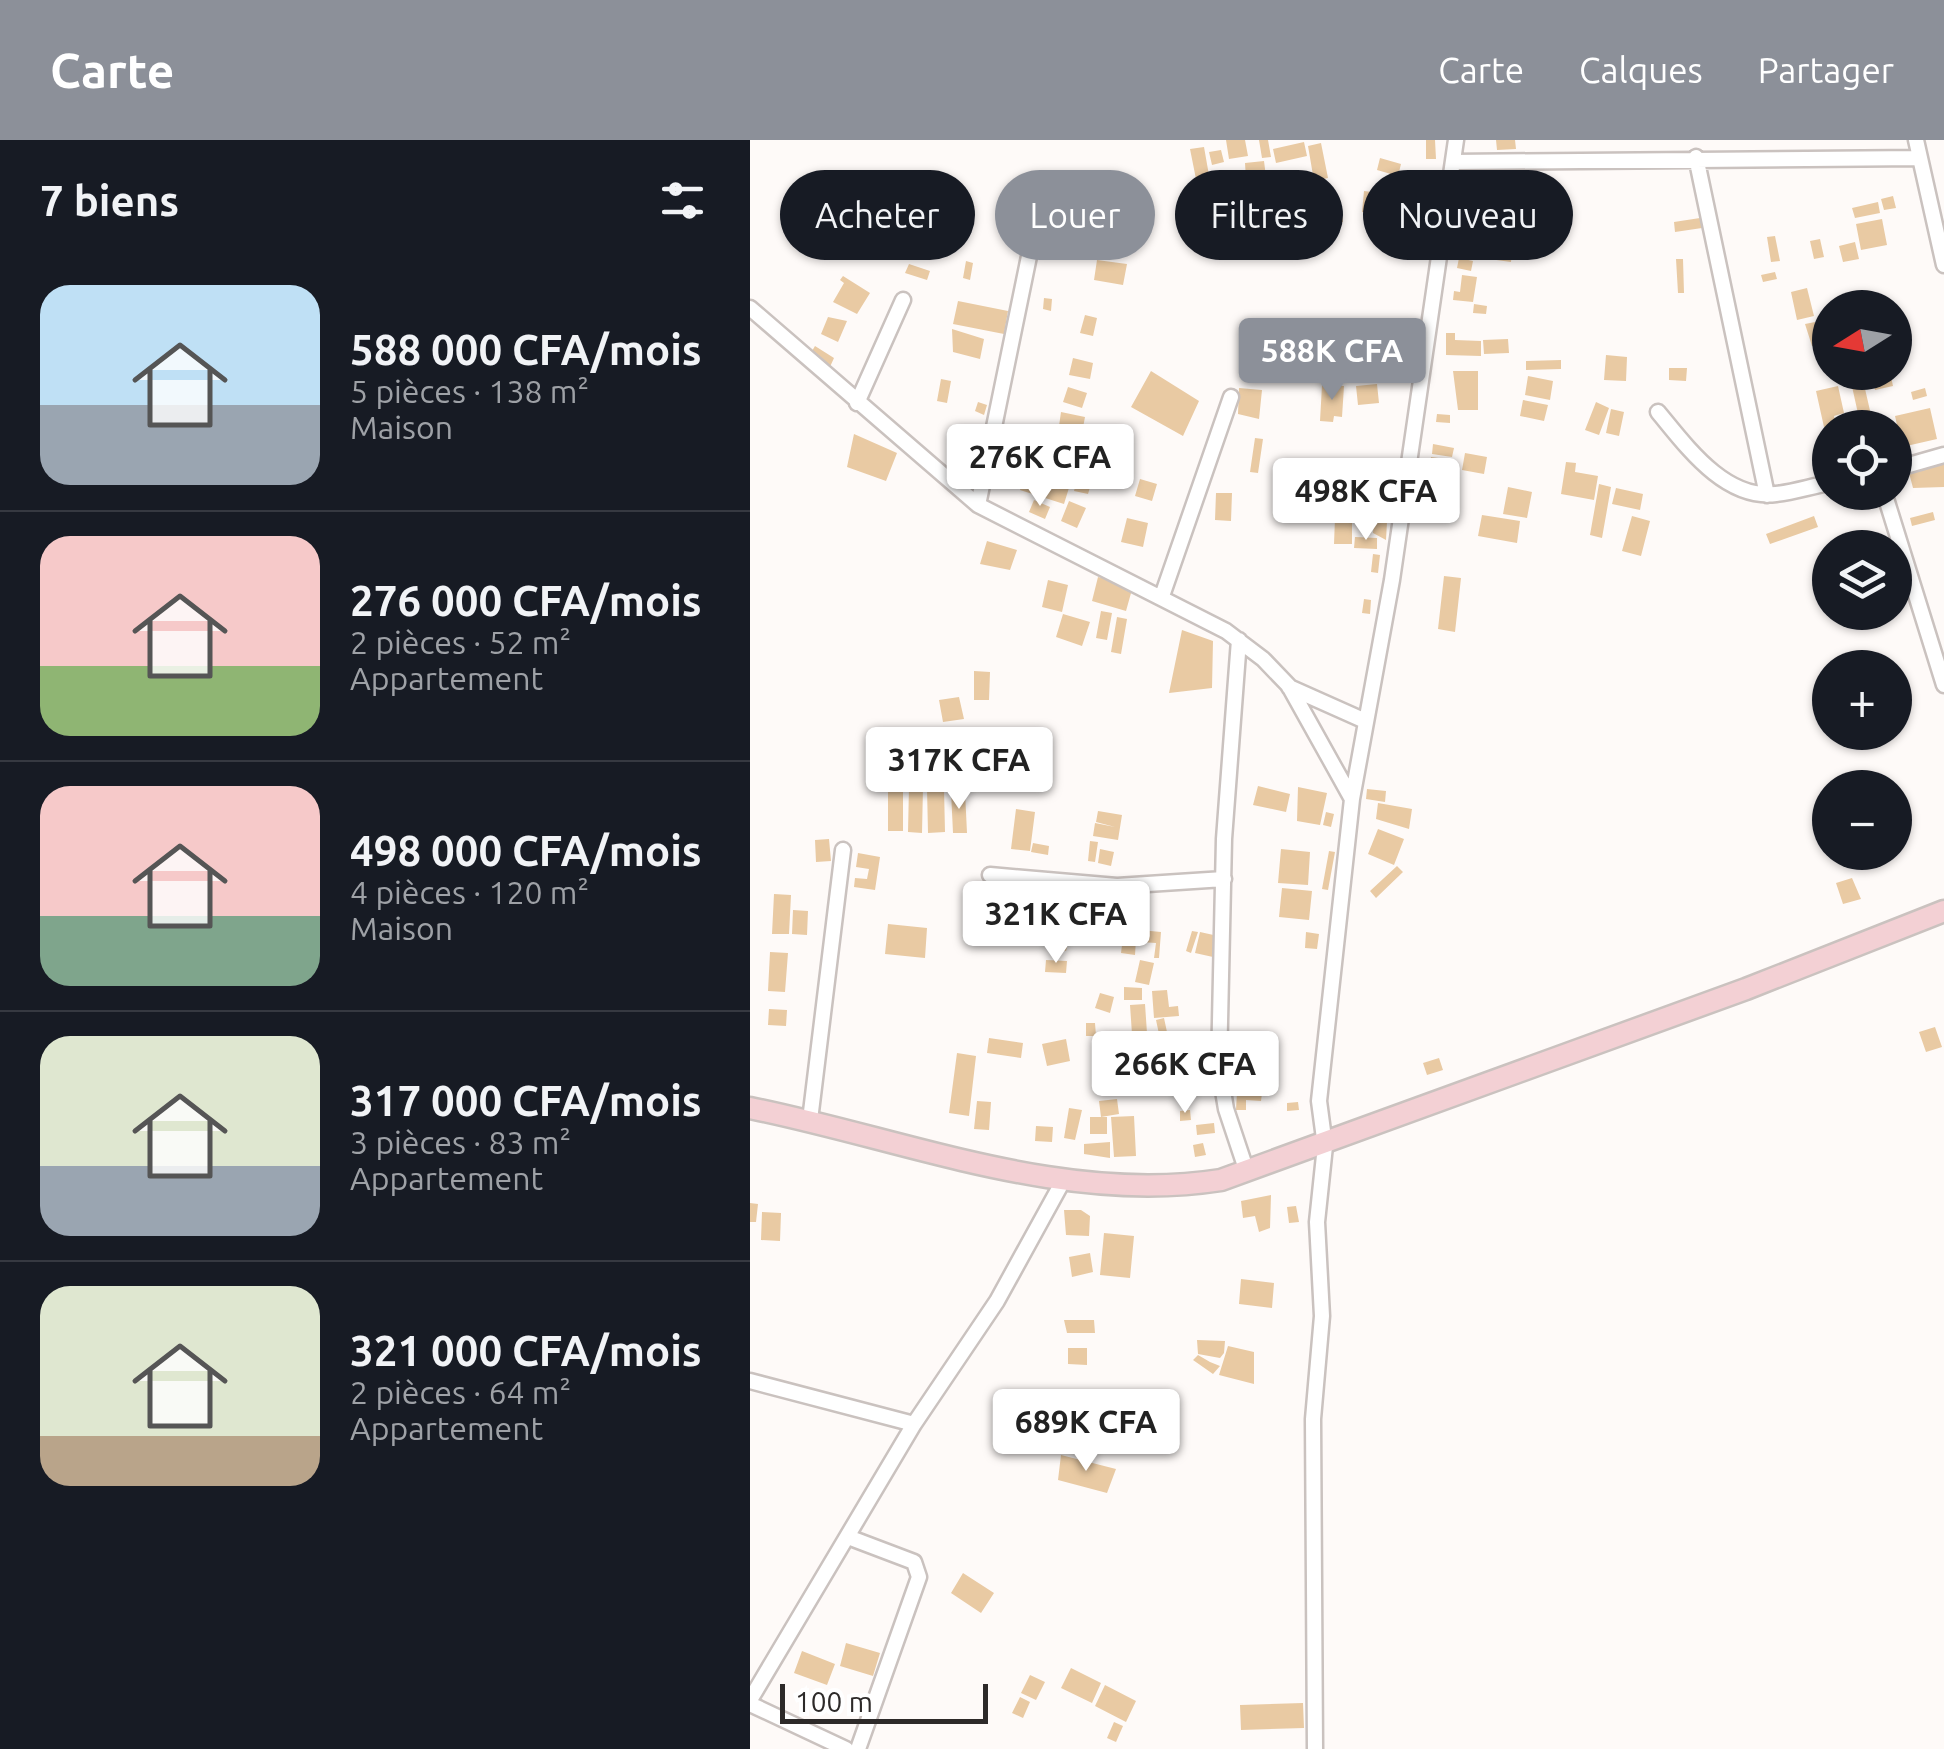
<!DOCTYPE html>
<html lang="fr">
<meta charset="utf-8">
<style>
body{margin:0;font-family:Ubuntu,sans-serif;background:#242831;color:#f1f3f6;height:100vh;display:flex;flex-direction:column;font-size:38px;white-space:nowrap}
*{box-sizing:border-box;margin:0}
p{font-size:32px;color:#9ea1a6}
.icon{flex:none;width:55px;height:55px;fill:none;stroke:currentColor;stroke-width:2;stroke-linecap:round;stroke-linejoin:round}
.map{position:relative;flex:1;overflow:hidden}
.sheet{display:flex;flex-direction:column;background:#171b24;width:750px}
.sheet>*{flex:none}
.hud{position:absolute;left:30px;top:30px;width:950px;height:90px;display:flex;gap:20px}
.needle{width:65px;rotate:259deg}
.controls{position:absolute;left:1062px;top:150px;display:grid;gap:20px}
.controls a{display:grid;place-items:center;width:100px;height:100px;border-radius:50%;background:#171b24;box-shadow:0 2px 8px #0004;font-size:50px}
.scale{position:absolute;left:30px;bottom:25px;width:208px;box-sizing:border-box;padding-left:10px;border:5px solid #2d2a29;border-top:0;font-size:28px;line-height:35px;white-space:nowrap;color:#2d2a29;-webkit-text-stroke:8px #fff;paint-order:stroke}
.price{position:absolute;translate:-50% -85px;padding:0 22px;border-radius:10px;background:#fff;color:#222;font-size:32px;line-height:65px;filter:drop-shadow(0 2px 5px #0008)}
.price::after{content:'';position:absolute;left:50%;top:60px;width:30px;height:22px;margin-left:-15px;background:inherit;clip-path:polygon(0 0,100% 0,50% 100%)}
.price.active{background:#8c9099;color:#fff}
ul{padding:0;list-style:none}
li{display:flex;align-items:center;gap:30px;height:250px;padding:0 40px}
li+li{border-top:2px solid #363941}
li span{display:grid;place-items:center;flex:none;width:280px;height:200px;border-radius:30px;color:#555}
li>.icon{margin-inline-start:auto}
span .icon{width:120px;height:120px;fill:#fffc;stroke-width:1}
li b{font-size:42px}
h2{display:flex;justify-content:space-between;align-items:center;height:120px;padding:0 40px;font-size:42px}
.tag{padding:0 35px;border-radius:45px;background:#171b24;box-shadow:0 2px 8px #0004;font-size:35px;line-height:90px}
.tag.active{background:#8c9099;color:#fff}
header{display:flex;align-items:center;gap:60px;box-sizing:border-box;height:140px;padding:0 50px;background:#8c9099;color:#fff}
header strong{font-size:48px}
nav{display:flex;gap:55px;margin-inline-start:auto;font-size:35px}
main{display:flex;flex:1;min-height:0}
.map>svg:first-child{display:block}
.building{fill:#e9caa3}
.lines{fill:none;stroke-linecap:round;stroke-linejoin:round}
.street-casing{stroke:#cac2bf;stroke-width:19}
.secondary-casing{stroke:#cac2bf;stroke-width:25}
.street{stroke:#fff;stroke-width:14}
.secondary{stroke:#f3d0d4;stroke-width:20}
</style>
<header>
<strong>Carte</strong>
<nav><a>Carte</a><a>Calques</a><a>Partager</a></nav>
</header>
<main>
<section class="sheet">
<h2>7 biens<svg class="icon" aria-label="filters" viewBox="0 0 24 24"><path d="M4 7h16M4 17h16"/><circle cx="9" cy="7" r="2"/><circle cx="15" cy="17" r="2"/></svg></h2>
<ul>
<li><span style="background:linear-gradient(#bfe0f5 60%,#9aa5b1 0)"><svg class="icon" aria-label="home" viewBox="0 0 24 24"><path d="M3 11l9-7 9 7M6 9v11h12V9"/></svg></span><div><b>588 000 CFA/mois</b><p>5 pièces · 138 m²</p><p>Maison</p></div></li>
<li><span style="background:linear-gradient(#f6c9c9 65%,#8fb573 0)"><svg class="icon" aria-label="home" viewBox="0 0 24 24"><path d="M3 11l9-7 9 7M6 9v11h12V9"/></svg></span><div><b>276 000 CFA/mois</b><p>2 pièces · 52 m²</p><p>Appartement</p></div></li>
<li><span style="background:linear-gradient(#f6c9c9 65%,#7fa58c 0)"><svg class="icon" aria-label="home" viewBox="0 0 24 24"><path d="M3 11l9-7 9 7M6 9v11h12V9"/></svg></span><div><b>498 000 CFA/mois</b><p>4 pièces · 120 m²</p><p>Maison</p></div></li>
<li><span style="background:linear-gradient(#dfe7d0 65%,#9aa5b1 0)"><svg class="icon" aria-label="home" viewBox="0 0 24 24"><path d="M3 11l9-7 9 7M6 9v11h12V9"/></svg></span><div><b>317 000 CFA/mois</b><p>3 pièces · 83 m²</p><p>Appartement</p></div></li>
<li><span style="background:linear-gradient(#dfe7d0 75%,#b9a48a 0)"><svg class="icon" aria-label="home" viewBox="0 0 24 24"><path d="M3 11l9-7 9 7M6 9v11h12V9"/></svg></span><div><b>321 000 CFA/mois</b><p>2 pièces · 64 m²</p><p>Appartement</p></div></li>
</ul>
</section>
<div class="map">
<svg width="1194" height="1609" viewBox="0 0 1194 1609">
<rect width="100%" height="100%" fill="#fefaf8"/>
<path class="building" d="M476 0H495L498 16 479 19Z
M509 0H518L521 17 512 18Z
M676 0H685L686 19H676Z
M746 0H765L766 9 747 10Z
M554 2 557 16 526 23 523 9Z
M571 3 578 38 564 41 558 6Z
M454 7 460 41 447 44 440 9Z
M471 10 474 22 462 25 459 12Z
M630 18 651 24 648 36 627 30Z
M514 21 516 37 496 39 495 23Z
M754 28 755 44H718V29Z
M348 33 361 37 354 66 340 58 339 63 305 56 307 46 342 54Z
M564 42 566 52 557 54 555 44Z
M489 44 492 60 478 62 475 46Z
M614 51 638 54 636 75 612 72Z
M652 55H671V80L651 79Z
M1143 56 1146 68 1134 70 1131 59Z
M590 59 593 82 564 86 561 63Z
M1128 62 1130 73 1105 78 1102 68Z
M950 78 952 88 925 92 924 82Z
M1132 79 1137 105 1111 110 1106 84Z
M713 95 763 101 761 122 710 115Z
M1025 96 1030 121 1021 122 1017 97Z
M1070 99 1074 117 1064 119 1060 101Z
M1105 102 1109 119 1093 122 1089 106Z
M709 118 723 121 721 131 707 128Z
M926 119H933L934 153H928Z
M347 120 377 124 373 145 344 140Z
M216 121 223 123 220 140 213 138Z
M159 124 180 131 177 140 155 133Z
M1025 132 1027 139 1013 142 1011 135Z
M712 135 727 137 723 162 703 160 704 151 710 152Z
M93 136 120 153 107 174 83 162 94 143 90 140Z
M1057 148 1064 176 1047 180 1041 152Z
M294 158 302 159 301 171 293 169Z
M208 161 258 171 254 194 203 184Z
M724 164 737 166 736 174 723 173Z
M335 175 347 178 343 196 330 193Z
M78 177 97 181 88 202 71 194Z
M1065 182 1066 187 1072 185 1075 203 1062 206 1055 184Z
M1159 188 1161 200 1151 201 1149 190Z
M202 189 234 199 230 219 203 212Z
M696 193H705V200L731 201V216L696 215Z
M758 199 759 213 734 214 733 200Z
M65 206 84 218 79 229 59 216Z
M856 215 877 217 876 241 854 240Z
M527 216 571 218 570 237 526 235Z
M323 218 343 223 340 239 319 235Z
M811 220V229L776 230V221Z
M919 228H937L936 241 919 240Z
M401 231 449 261 433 296 381 267Z
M703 231H728V270H708Z
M1121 232H1140L1143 246 1125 250Z
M778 236 803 241 800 260 775 255Z
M191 239 201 241 197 263 187 261Z
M1113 240 1121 275 1109 278 1101 242Z
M627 244 629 263 608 265 606 246Z
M572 245 594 246 592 277 584 276 583 282 570 281Z
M1088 246 1094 273 1084 276 1086 284 1074 287 1066 251Z
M318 247 337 253 332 268 313 262Z
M489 248 512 250 509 279 488 274Z
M1175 248 1177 256 1163 260 1161 252Z
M773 260 798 265 794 281 770 276Z
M228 262 237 265 234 275 225 271Z
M846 262 859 268 849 295 835 290Z
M1180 268 1187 299 1152 307 1145 276Z
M861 269 874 272 869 296 856 293Z
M311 272 335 277 331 298 308 293Z
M687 274 700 275V283L686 282Z
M1080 289V312H1078L1073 290Z
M104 294 147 313 136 341 97 327Z
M505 298 513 299 508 333 500 332Z
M311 299 321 302 316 318 306 314Z
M336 302 351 306 347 325 331 321Z
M683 304 704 308 702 317 682 314Z
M715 313 737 317 734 334 712 330Z
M681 317 703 320 701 331 680 327Z
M1194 321V347L1163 348 1158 329Z
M816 322 826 323 825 332 848 336 844 360 811 354Z
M276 332 305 341 307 333 322 338 314 364 270 350Z
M390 339 407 344 402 361 385 356Z
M327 340 341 344 338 354 324 351Z
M849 344 861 347 852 398 840 395Z
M758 347 782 352 777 378 753 374Z
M866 348 893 354 890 370 862 364Z
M582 350 621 357 618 372 579 366Z
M466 353H482L481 381 465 380Z
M637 353 645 354 642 373 635 372Z
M686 354 705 357 701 381 691 379 693 363 684 362Z
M284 360 300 367 295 379 279 372Z
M319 361 336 368 327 388 311 381Z
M665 365 685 370 683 378 663 372Z
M1183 372 1185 380 1162 386 1160 378Z
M732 375 770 381 767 403 728 396Z
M882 376 900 381 891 416 872 411Z
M1064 376 1068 387 1020 404 1016 394Z
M377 378 398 383 393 407 371 402Z
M585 378H602V404H584Z
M624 381 637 382 636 400 623 393Z
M605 397 627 398V409L604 408Z
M237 401 267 410 260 430 230 424Z
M623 414 630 415 628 433 621 432Z
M694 436 711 438 705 492 688 489Z
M348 437 383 446 376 471 342 461Z
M298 440 318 445 312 472 292 467Z
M614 459 621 460 620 474 612 473Z
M351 471 362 473 357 500 346 498Z
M313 474 340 482 332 506 306 497Z
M367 477 377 479 371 514 361 512Z
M432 490 463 501 462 548 419 553Z
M224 531 240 532 239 560H224Z
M209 557 214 579 193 582 189 560Z
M159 646 173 647 172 693 158 692Z
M508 646 540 654 536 672 503 665Z
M548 647 577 653 570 685 547 681Z
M138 648H153V691H138Z
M177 648H194L195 692 178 693Z
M617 649 636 651 635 662 616 659Z
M201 651H215L217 693H203Z
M628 663 662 669 659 689 626 679Z
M266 669 285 672 280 711 261 709Z
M348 671 372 675 368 700 343 696 345 683 365 687 346 682Z
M576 672 584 674 581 687 573 685Z
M628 689 654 699 644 725 618 714Z
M79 699 81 721 66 722 65 700Z
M340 701 348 702 345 722 338 721Z
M283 703 299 706 298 715 281 712Z
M350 709 364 712 361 726 348 723Z
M531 709 560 712 558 745 528 743Z
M579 711 585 712 578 750 572 749Z
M108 713 130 717 125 750 104 747 105 738 117 739 119 729 106 727Z
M647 726 653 732 626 758 620 751Z
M1102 738 1111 759 1093 764 1086 743Z
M532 748 562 751 559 780 529 777Z
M24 754 41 755 39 794H22Z
M43 770 58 771 57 795 42 794Z
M138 784 177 788 175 818 135 814Z
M301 788 321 793 316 811 296 806Z
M390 790 411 792 409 818H404L406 803 390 802Z
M442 791 448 792 441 813 436 811Z
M450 792 468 796 463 817 445 813Z
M556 792 569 794 567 809 555 808Z
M373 797 386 799 385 815 371 813Z
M20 812 38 813 35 852 18 851Z
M296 820 317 821 316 833 295 832Z
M390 820 404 823 399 845 385 842Z
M374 847 392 848V860H374Z
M417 850 419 867 428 866 429 876 404 878 402 851Z
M350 853 364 857 360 873 345 868Z
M395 864 397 893 382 894 380 865Z
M19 869 37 870 36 886 18 885Z
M414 878 420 906 412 908 406 880Z
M336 883H345L346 896H336Z
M1185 887 1192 907 1176 912 1169 892Z
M397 895 398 913 389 914 388 896Z
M239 898 273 903 271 918 237 913Z
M316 899 320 921 297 926 292 904Z
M433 906 434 913 418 915 417 908Z
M354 908 364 909 363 928 353 927Z
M207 913 226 916 219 976 199 973Z
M689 918 693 930 677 935 673 923Z
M441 922 442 931 429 933 428 923Z
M398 939 401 953 392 954 390 940Z
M487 942 505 943V950L486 949Z
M487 952 512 953 511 961 496 960V970H486Z
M367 959 369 974 351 977 349 961Z
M227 961 241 962 239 990 224 989Z
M548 962 549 970 537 971V963Z
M319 968 332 970 325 1000 314 998Z
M440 970 441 980 430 981V971Z
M384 976 386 1016 364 1017 361 977Z
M340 977H357V994H340Z
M464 983 465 993 447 995 446 985Z
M286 986 303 987 302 1002 285 1001Z
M360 1002V1018L334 1014V1004Z
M453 1003 456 1015 445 1017 443 1005Z
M521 1055 520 1088 509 1092 505 1076 493 1078 491 1061Z
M0 1063 8 1064 6 1082H0Z
M546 1066 549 1082 539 1083 537 1067Z
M314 1070H331L340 1076 339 1096 316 1095Z
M12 1072 31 1073 30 1101 11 1100Z
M354 1093 384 1096 380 1138 350 1135Z
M340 1113 343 1132 322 1137 319 1117Z
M491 1139 524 1143 522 1168 489 1164Z
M314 1180H344L345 1193H317Z
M447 1200 475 1201 474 1213 470 1218 448 1214Z
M478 1206 504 1212V1244L469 1235Z
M318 1208H337V1225L318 1224Z
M448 1215 460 1222 470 1226 463 1234 443 1220Z
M311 1315 366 1329 357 1353 308 1340Z
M213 1433 244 1453 231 1473 201 1453Z
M96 1503 130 1513 123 1536 90 1526Z
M52 1511 85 1524 77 1545 44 1533Z
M321 1528 351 1543 342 1563 311 1548Z
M280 1535 295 1542 286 1560 271 1553Z
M355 1545 386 1561 376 1582 345 1566Z
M270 1557 280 1562 273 1578 262 1573Z
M553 1563 554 1588 491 1590 490 1565Z
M364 1582 373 1586 366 1602 357 1598Z"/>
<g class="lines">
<defs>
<path id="street" d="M1166 0 1194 125
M946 17 1017 355
M703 22 1170 18
M0 168 228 365 476 491 513 519 539 546 602 659
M107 263 153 160
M908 272C937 307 975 360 1026 354 1044 352 1062 346 1080 343
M1145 329 1194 315
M1134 352 1194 545
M228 365 292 53
M412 456 481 257
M489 500 474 699 469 927 476 969 497 1032
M539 547 613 580
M240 735 367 746 474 739
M60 980 93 710
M0 1241 164 1284
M98 1397 164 1422 169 1437 108 1609
M0 1560 164 1284 247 1161 313 1041
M0 1564 96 1609
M565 1609 563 1279 572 1176 567 1082 575 1006 569 961 602 659 642 440 706 0"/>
<path id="secondary" d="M0 968C154 999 312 1065 471 1040L996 849 1194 771"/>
</defs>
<use href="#street" class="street-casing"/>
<use href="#secondary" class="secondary-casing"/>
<use href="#street" class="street"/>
<use href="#secondary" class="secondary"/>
</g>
</svg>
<div class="controls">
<a><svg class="needle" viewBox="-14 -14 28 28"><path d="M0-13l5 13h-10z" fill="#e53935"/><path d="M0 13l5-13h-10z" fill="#9ea1a6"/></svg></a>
<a><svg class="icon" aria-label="locate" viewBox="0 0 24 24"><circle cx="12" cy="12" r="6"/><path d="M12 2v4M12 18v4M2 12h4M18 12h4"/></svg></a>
<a><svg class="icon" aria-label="layers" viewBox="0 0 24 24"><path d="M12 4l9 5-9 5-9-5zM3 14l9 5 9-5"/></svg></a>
<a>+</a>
<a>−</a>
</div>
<div class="scale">100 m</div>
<b class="price active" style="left:582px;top:263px">588K CFA</b>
<b class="price" style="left:290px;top:369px">276K CFA</b>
<b class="price" style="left:616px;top:403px">498K CFA</b>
<b class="price" style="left:209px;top:672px">317K CFA</b>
<b class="price" style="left:306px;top:826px">321K CFA</b>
<b class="price" style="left:435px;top:976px">266K CFA</b>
<b class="price" style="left:336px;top:1334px">689K CFA</b>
<div class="hud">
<a class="tag">Acheter</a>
<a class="tag active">Louer</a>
<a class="tag">Filtres</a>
<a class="tag">Nouveau</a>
</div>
</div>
</main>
